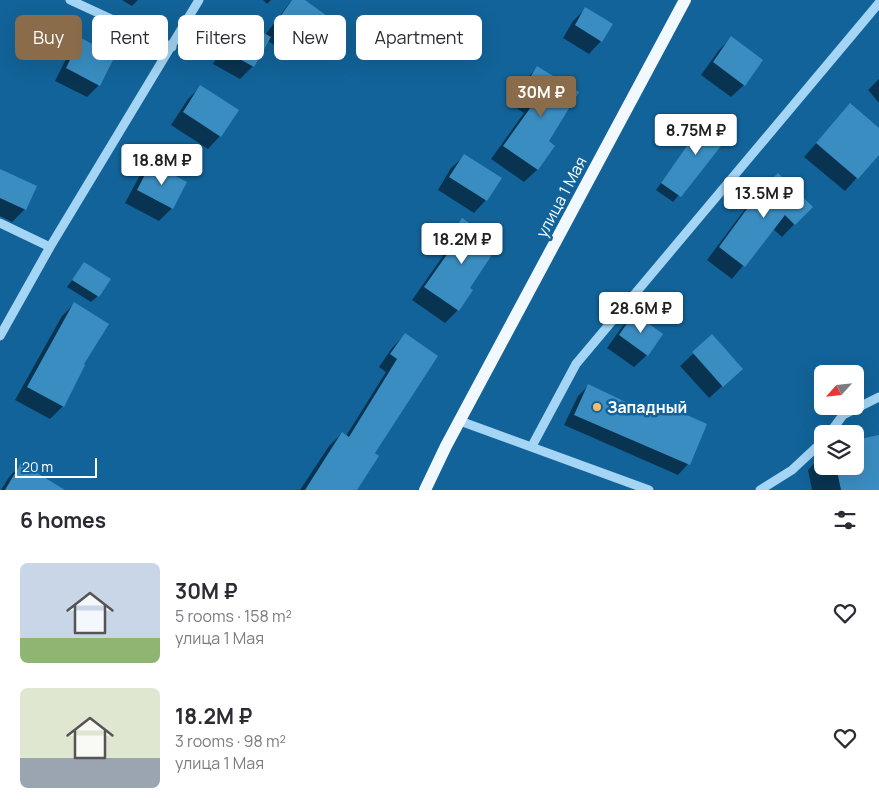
<!DOCTYPE html>
<meta charset="utf-8">
<style>
body{margin:0;font-family:Manrope,sans-serif;background:#f2f2f3;color:#2b2b33;height:100vh;display:flex;flex-direction:column;font-size:19px;white-space:nowrap}
*{box-sizing:border-box;margin:0}
p{font-size:16px;color:#7c7c81}
.icon{flex:none;width:28px;height:28px;fill:none;stroke:currentColor;stroke-width:2;stroke-linecap:round;stroke-linejoin:round}
.map{position:relative;height:490px;overflow:hidden}
.side{display:flex;flex-direction:column;background:#fff;flex:1}
.side>*{flex:none}
.hud{position:absolute;left:15px;top:15px;width:500px;height:45px;display:flex;gap:10px}
.needle{width:32px;rotate:243deg}
.controls{position:absolute;left:814px;top:365px;display:grid;gap:10px}
.controls a{display:grid;place-items:center;width:50px;height:50px;border-radius:8px;background:#fff;box-shadow:0 5px 20px #0002;font-size:25px}
.scale{position:absolute;left:15px;bottom:12px;width:82px;box-sizing:border-box;padding-left:5px;border:2px solid #fff;border-top:0;font-size:14px;line-height:18px;white-space:nowrap;color:#fff;-webkit-text-stroke:4px #126399;paint-order:stroke}
.price{position:absolute;translate:-50% -42px;padding:0 11px;border-radius:5px;background:#fff;color:#222;font-size:16px;line-height:32px;filter:drop-shadow(0 1px 2px #0008)}
.price::after{content:'';position:absolute;left:50%;top:30px;width:15px;height:11px;margin-left:-8px;background:inherit;clip-path:polygon(0 0,100% 0,50% 100%)}
.price.on{background:#8a6b4a;color:#fff}
ul{padding:0;list-style:none}
li{display:flex;align-items:center;gap:15px;height:125px;padding:0 20px}
li span{display:grid;place-items:center;flex:none;width:140px;height:100px;border-radius:8px;color:#555}
li>.icon{margin-inline-start:auto}
span .icon{width:60px;height:60px;fill:#fffc;stroke-width:1}
li b{font-size:21px}
h2{display:flex;justify-content:space-between;align-items:center;height:60px;padding:0 20px;font-size:21px}
.chip{padding:0 18px;border-radius:8px;background:#fff;box-shadow:0 5px 20px #0002;font-size:18px;line-height:45px}
.chip.on{background:#8a6b4a;color:#fff}
.map>svg:first-child{display:block}
.shadow{fill:#0007}
.building{fill:#3a8dc1}
.lines{fill:none;stroke-linecap:round;stroke-linejoin:round}
.minor{stroke:#a4d5f4;stroke-width:9}
.major{stroke:#f1f9ff;stroke-width:12}
.poi-dot{fill:#ffba67;stroke:#126399;stroke-width:2}
.labels{text-anchor:middle;dominant-baseline:central;stroke-width:5;stroke-linejoin:round;paint-order:stroke}
.street-label{font-size:16px;fill:#fff;stroke:#126399}
.poi-label{font-size:16px;font-weight:bold;fill:#fff;stroke:#126399;text-anchor:start}
</style>
<div class="map">
<svg width="879" height="490" viewBox="0 0 879 490">
<rect width="100%" height="100%" fill="#126399"/>
<path class="shadow" d="M122 0H138L132 6Z
M263 0H271L267 4Z
M292 0H303L304 45 292 58 267 40 253 66 240 79 213 64 229 34 242 22 265 35Z
M586 8 601 41 589 54 563 38 573 21Z
M731 38 744 85 731 97 701 75 719 50Z
M81 40 99 85 87 97 55 81 69 53Z
M537 68 547 141 553 146 537 170 524 182 491 159 524 113 510 104 525 80Z
M879 79V103L868 90Z
M200 87 220 136 208 149 171 125 188 99Z
M850 105 879 129V153L845 191 804 157Z
M708 118 731 132 673 202 656 190Z
M464 156 486 200 474 213 438 190 451 168Z
M152 164 172 208 159 221 125 203 139 177Z
M0 171 25 209 12 222 0 216Z
M778 175 811 207 782 237 773 229 732 279 707 260 748 205Z
M462 220 468 288 471 290 458 310 445 323 412 300 443 256 437 251 449 233Z
M85 263 98 296 91 302 67 287Z
M74 304 82 365 63 406 50 419 15 400 62 316Z
M635 315 647 355 634 367 607 348 622 327Z
M405 335 436 357 344 490H300L329 446 342 433 346 436 386 372 379 367 392 348Z
M712 336 728 381 709 398 680 366Z
M589 385 652 416 662 406 688 464 678 475 564 425 578 396Z
M879 436V490H812L808 470 822 455V466H855V441Z
M21 465 49 490H1L9 477Z"/>
<path class="building" d="M292 0H305L327 16 305 46 275 24Z
M585 7 613 24 602 42 575 25Z
M241 20 271 37 254 67 225 51Z
M731 36 763 60 745 86 713 62Z
M81 38 115 56 100 86 66 68Z
M537 66 579 92 549 141 555 146 538 170 503 146 536 100 522 91Z
M200 85 239 110 221 137 183 112Z
M850 103 879 128V155L858 179 816 143Z
M708 116 732 132 681 197 661 183Z
M464 154 502 178 487 201 449 177Z
M151 163 187 182 173 209 137 190Z
M0 169 37 186 26 210 0 198Z
M778 173 813 207 795 225 785 215 745 267 719 247 760 191Z
M462 218 499 244 470 288 473 290 459 311 424 287 455 243 449 238Z
M84 262 111 279 99 297 72 280Z
M74 302 109 324 84 364 85 365 64 407 27 387Z
M634 313 663 334 648 356 619 335Z
M405 333 438 356 375 453 379 456 357 490H305L342 432 349 437 397 359 390 354Z
M712 334 743 369 723 387 692 352Z
M588 384 657 417 662 404 707 424 690 465 574 415Z
M879 435V490H841L836 466H855V440Z
M21 463 65 490H5Z"/>
<g class="lines">
<path class="minor" d="M70 0 172 47
M0 223 50 247
M0 336 50 247 199 0
M460 421 649 490
M829 434 843 415 879 397
M532 446 576 364 879 3
M760 490 792 470 822 442"/>
<path class="major" d="M425 490 446 446 685 0"/>
</g>
<circle class="poi-dot" cx="597" cy="407" r="5"/>
<g class="labels">
<g class="street-label">
<text transform="translate(561 197) rotate(-62)">улица 1 Мая</text>
</g>
<g class="poi-label">
<text x="607" y="407">Западный</text>
</g>
</g>
</svg>
<div class="controls">
<a><svg class="needle" viewBox="-14 -14 28 28"><path d="M0-13l5 13h-10z" fill="#e53935"/><path d="M0 13l5-13h-10z" fill="#7c7c81"/></svg></a>
<a><svg class="icon" aria-label="layers" viewBox="0 0 24 24"><path d="M12 4l9 5-9 5-9-5zM3 14l9 5 9-5"/></svg></a>
</div>
<div class="scale">20 m</div>
<b class="price on" style="left:541px;top:118px">30M ₽</b>
<b class="price" style="left:696px;top:156px">8.75M ₽</b>
<b class="price" style="left:162px;top:186px">18.8M ₽</b>
<b class="price" style="left:764px;top:219px">13.5M ₽</b>
<b class="price" style="left:462px;top:265px">18.2M ₽</b>
<b class="price" style="left:641px;top:334px">28.6M ₽</b>
<div class="hud">
<a class="chip on">Buy</a>
<a class="chip">Rent</a>
<a class="chip">Filters</a>
<a class="chip">New</a>
<a class="chip">Apartment</a>
</div>
</div>
<section class="side">
<h2>6 homes<svg class="icon" aria-label="filters" viewBox="0 0 24 24"><path d="M4 7h16M4 17h16"/><circle cx="9" cy="7" r="2"/><circle cx="15" cy="17" r="2"/></svg></h2>
<ul>
<li><span style="background:linear-gradient(#c9d6e8 75%,#8fb573 0)"><svg class="icon" aria-label="home" viewBox="0 0 24 24"><path d="M3 11l9-7 9 7M6 9v11h12V9"/></svg></span><div><b>30M ₽</b><p>5 rooms · 158 m²</p><p>улица 1 Мая</p></div><svg class="icon" aria-label="heart" viewBox="0 0 24 24"><path d="M12 20l-8-8c-3-5 5-10 8-4 3-6 11-1 8 4z"/></svg></li>
<li><span style="background:linear-gradient(#dfe7d0 70%,#9aa5b1 0)"><svg class="icon" aria-label="home" viewBox="0 0 24 24"><path d="M3 11l9-7 9 7M6 9v11h12V9"/></svg></span><div><b>18.2M ₽</b><p>3 rooms · 98 m²</p><p>улица 1 Мая</p></div><svg class="icon" aria-label="heart" viewBox="0 0 24 24"><path d="M12 20l-8-8c-3-5 5-10 8-4 3-6 11-1 8 4z"/></svg></li>
</ul>
</section>
